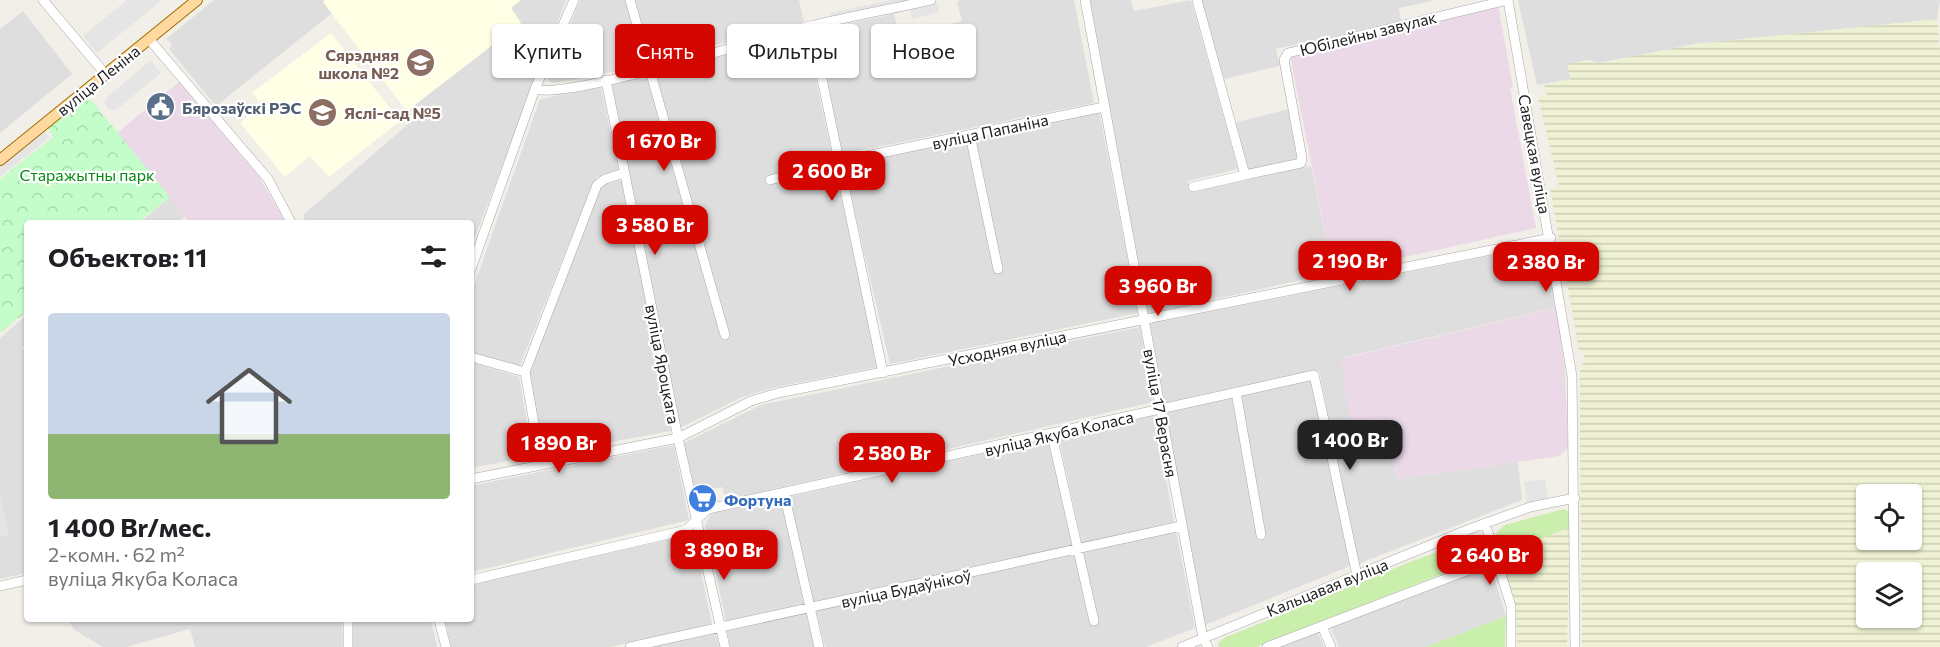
<!DOCTYPE html>
<html lang="ru">
<meta charset="utf-8">
<style>
body{margin:0;font-family:Commissioner,sans-serif;background:#f2f2f2;color:#202124;height:100vh;display:flex;flex-direction:column;font-size:22px;white-space:nowrap}
*{box-sizing:border-box;margin:0}
p{font-size:20px;color:#757577}
.icon{flex:none;width:33px;height:33px;fill:none;stroke:currentColor;stroke-width:2;stroke-linecap:round;stroke-linejoin:round}
.map{position:relative;flex:1;overflow:hidden}
.side{position:absolute;left:24px;top:220px;width:450px;height:402px;display:flex;flex-direction:column;background:#fff;border-radius:6px;box-shadow:0 2px 4px #0004}
.side>*{flex:none}
.banner{position:absolute;left:492px;top:24px;width:570px;height:54px;display:flex;gap:12px}
.buttons{position:absolute;left:1856px;top:484px;display:grid;gap:12px}
.buttons a{display:grid;place-items:center;width:66px;height:66px;border-radius:6px;background:#fff;box-shadow:0 2px 4px #0004;font-size:30px}
.price{position:absolute;translate:-50% -51px;padding:0 14px;border-radius:12px;background:#d30600;color:#fff;font-size:20px;line-height:39px;filter:drop-shadow(0 2px 3px #0008)}
.price::after{content:'';position:absolute;left:50%;top:36px;width:18px;height:14px;margin-left:-9px;background:inherit;clip-path:polygon(0 0,100% 0,50% 100%)}
.price.on{background:#222;color:#fff}
ul{padding:0;list-style:none}
li{display:grid;align-content:center;gap:12px;height:318px;padding:0 24px}
li+li{border-top:2px solid #e0e0e0}
li span{display:grid;place-items:center;height:186px;border-radius:6px;color:#555}
li>.icon{margin-inline-start:auto}
span .icon{width:108px;height:108px;fill:#fffc;stroke-width:1}
li b{font-size:26px}
h2{display:flex;justify-content:space-between;align-items:center;height:72px;padding:0 24px;font-size:26px}
.pill{padding:0 21px;border-radius:6px;background:#fff;box-shadow:0 2px 4px #0004;font-size:21px;line-height:54px}
.pill.on{background:#d30600;color:#fff}
.map>svg:first-child{display:block}
.residential{fill:#dfdede}
.industrial{fill:#ebd9e8}
.education{fill:#feffe4}
.farmland{fill:url(#farmland-rules);fill-rule:evenodd}
.grass{fill:#caeeac}
.park{fill:url(#park-crowns)}
.parking{fill:#e5e5e5}
.lines{fill:none;stroke-linecap:round;stroke-linejoin:round}
.minor-casing{stroke:#a8a8a8;stroke-width:10}
.major-casing{stroke:#9f6f00;stroke-width:12}
.minor{stroke:#fff;stroke-width:9}
.major{stroke:#ffd9a0;stroke-width:10}
.labels{text-anchor:middle;dominant-baseline:central;stroke-width:4.5;stroke-linejoin:round;paint-order:stroke}
.street-label{font-size:16px;fill:#212121;stroke:#fff}
.education-label{font-size:16px;font-weight:bold;fill:#785e54;stroke:#fff;text-anchor:end}
.service-label{font-size:16px;font-weight:bold;fill:#4e5e75;stroke:#fff;text-anchor:start}
.park-label{font-size:16px;fill:#058914;stroke:#fff}
.shop-label{font-size:16px;font-weight:bold;fill:#366cbe;stroke:#fff;text-anchor:start}
</style>
<div class="map">
<svg width="1940" height="647" viewBox="0 0 1940 647">
<defs>
<pattern id="farmland-rules" width="6" height="5" patternUnits="userSpaceOnUse" patternTransform="scale(1.5)"><rect width="6" height="5" fill="#eef1d3"/><path d="M0 2.5h6" fill="none" stroke="#ccceb5"/></pattern>
<pattern id="park-crowns" width="20" height="18" patternUnits="userSpaceOnUse" patternTransform="scale(1.5)"><rect width="20" height="18" fill="#c4fdca"/><path d="M2 6a3 3 0 1 1 6 0M12 15a3 3 0 1 1 6 0" fill="none" stroke="#a8d9ad"/></pattern>
</defs>
<rect width="100%" height="100%" fill="#f2efe8"/>
<path class="residential" d="M214 0H325L323 2 332 13 216 106 169 49 172 44 166 39Z
M521 0H566L471 247V224L306 223 303 215 413 120 407 111 521 23 511 8Z
M580 0H626L644 64 595 76 553 83 548 80Z
M633 0H799L804 22 652 62Z
M965 0H1074L1094 103 842 154 817 30 894 14 909 79 933 72 925 38 935 35 934 28 962 21 957 1Z
M1090 0H1131L1134 11 1191 0 1238 169 1188 181 1190 192 1311 166 1333 273 1148 314Z
M1201 0H1436L1399 8 1401 21 1276 49 1280 66 1224 79Z
M1518 0H1940L1937 19 1695 44 1599 63 1588 60 1567 64 1571 79 1537 85Z
M23 11 72 74 0 133V29Z
M806 34 878 367 776 387 742 397 680 428 611 85Z
M601 87 619 172 597 177 593 183 519 368 471 352V294L540 99Z
M1288 109 1297 157 1295 161 1246 172 1234 123Z
M1099 111 1138 313 890 364 846 175 849 165Z
M622 180 671 431 545 454 528 377 530 368 602 185Z
M170 197 185 216 177 223 138 224Z
M1545 245 1555 308 1342 358 1351 424 1387 418 1396 479 1518 462 1522 500 1358 564 1319 370 1165 403 1150 324Z
M27 315V343L22 347 27 353V573L0 579V338Z
M1140 327 1153 402 726 500 722 487 693 493 684 443 761 405Z
M471 362 519 377 533 456 471 468Z
M1311 379 1350 566 1205 625 1165 412 1232 397 1258 540 1266 539 1241 395Z
M1154 415 1174 522 1082 544 1059 438Z
M1048 439 1072 546 812 603 789 497Z
M674 445 689 520 471 572V486Z
M780 498 805 604 726 621 705 525 711 514Z
M1176 531 1195 628 1146 647H825L816 611Z
M693 534 712 624 610 647H451L445 620H471V585Z
M1491 567 1506 616 1426 647H1339L1330 626Z
M806 613 814 647H730L727 631Z
M69 620H342L343 647H195L190 629 126 647H103L73 629Z
M352 620H431L437 647H352Z
M1317 631 1324 647H1279Z
M716 633 719 647H653Z"/>
<path class="industrial" d="M1498 5 1513 87 1510 88 1536 228 1333 273 1290 56 1349 44 1348 40Z
M179 82 259 177 286 223H190L117 133Z
M1557 308 1565 371 1568 448 1559 456 1396 479 1387 418 1350 424 1341 359Z"/>
<path class="education" d="M325 0H521L511 8 521 23 407 111 323 2Z
M331 33 400 121 329 177 310 156 285 177 240 123 262 104 252 93Z"/>
<path class="farmland" d="M1937 19 1940 51V647H1582L1580 441V367L1585 361 1582 350H1579L1550 188 1559 186 1538 97 1547 95 1544 84 1571 79 1567 64 1588 60 1599 63 1695 44ZM1866 495H1911V540H1866ZM1866 573H1911V618H1866Z
M1570 527 1567 647H1517L1515 601 1499 555Z"/>
<path class="grass" d="M1564 509 1569 512 1570 527 1499 555C1495 541 1492 534 1505 525Z
M1476 538 1482 540C1486 548 1485 552 1480 559L1257 647H1219L1218 643 1224 638 1415 560Z
M1506 616 1505 647H1426Z"/>
<path class="park" d="M81 99 91 100 170 197 137 223 27 224V311L0 333V179L53 137 48 127Z"/>
<path class="parking" d="M127 0H162L97 53 83 36Z
M891 0H919L831 19 830 13Z
M937 2 939 12 912 19 910 8Z
M151 60 161 73 116 110H109L105 104 106 98Z
M44 130 50 137 0 177V166Z
M1545 479 1548 500 1528 506 1524 482Z
M0 496 9 535 0 537Z"/>
<g class="lines">
<defs>
<path id="minor" d="M43 0 101 69
M630 0 725 335
M1085 0 1203 638 1208 647
M1508 0 1572 376 1575 647
M811 26 883 373
M149 39 268 179 292 224
M606 80 678 438 725 647
M535 89C568 100 763 37 810 26 851 16 891 9 931 0
M970 135 998 269
M1245 175 1301 163 1302 158 1284 60 1288 53 1508 0
M770 180 837 162 1104 107
M1193 187 1245 175 1197 0
M471 269 535 89 574 0
M471 357 525 372
M1236 392 1261 535
M1052 435 1094 621
M541 464 525 372 597 185 605 179 624 173
M471 479 678 438 751 401 778 393 1551 238
M784 493 819 647
M1485 523 1511 606V647
M471 580 686 530 708 509 1314 375C1329 441 1342 508 1357 575
M0 586 27 580
M439 620 446 647
M1322 626 1331 647
M348 647V620
M630 647 1181 526
M1182 647 1467 530 1530 507 1575 498
M1267 647 1495 560"/>
<path id="major" d="M0 160 197 0"/>
</defs>
<use href="#minor" class="minor-casing"/>
<use href="#major" class="major-casing"/>
<use href="#minor" class="minor"/>
<use href="#major" class="major"/>
</g>
<defs>
<symbol id="school-disc" viewBox="-11 -11 22 22"><circle r="9.5" fill="#8d6e63" stroke="#fff"/><path d="M0-5L7-2L0 1L-7-2ZM-4 1L0 2.5L4 1V4Q0 6-4 4Z" fill="#fff"/></symbol>
<symbol id="civic-disc" viewBox="-11 -11 22 22"><circle r="9.5" fill="#5c6f8a" stroke="#fff"/><path d="M-.6-6.5H3V-4.5H.6V-3L4-1V1h2V6H-6V1h2V-1L-.6-3ZM-1.2 2.5V6h2.4V2.5Z" fill="#fff"/></symbol>
<symbol id="supermarket-disc" viewBox="-11 -11 22 22"><circle r="9.5" fill="#3f7fe0" stroke="#fff"/><path d="M-6-5.5h2.5l.6 2H6L4.5 2H-2.5L-4.4-4H-6ZM-1.5 3.2a1.3 1.3 0 1 0 .1 0ZM3 3.2a1.3 1.3 0 1 0 .1 0Z" fill="#fff"/></symbol>
</defs>
<g fill-rule="evenodd">
<use href="#school-disc" x="404" y="46" width="33" height="33"/>
<use href="#civic-disc" x="144" y="90" width="33" height="33"/>
<use href="#school-disc" x="306" y="96" width="33" height="33"/>
<use href="#supermarket-disc" x="686" y="482" width="33" height="33"/>
</g>
<g class="labels">
<g class="street-label">
<text transform="translate(1368 33) rotate(-14)">Юбілейны завулак</text>
<text transform="translate(98 80) rotate(-39)">вуліца Леніна</text>
<text transform="translate(990 131) rotate(-12)">вуліца Папаніна</text>
<text transform="translate(1535 154) rotate(80)">Савецкая вуліца</text>
<text transform="translate(1007 348) rotate(-12)">Усходняя вуліца</text>
<text transform="translate(663 364) rotate(79)">вуліца Яроцкага</text>
<text transform="translate(1161 413) rotate(80)">вуліца 17 Верасня</text>
<text transform="translate(1059 433) rotate(-13)">вуліца Якуба Коласа</text>
<text transform="translate(1327 587) rotate(-22)">Кальцавая вуліца</text>
<text transform="translate(906 588) rotate(-12)">вуліца Будаўнікоў</text>
</g>
<g class="education-label">
<text x="399" y="54">Сярэдняя<tspan x="399" dy="18">школа №2</tspan></text>
<text x="344" y="112" text-anchor="start">Яслі-сад №5</text>
</g>
<g class="service-label">
<text x="182" y="107">Бярозаўскі РЭС</text>
</g>
<g class="park-label">
<text x="87" y="174">Старажытны парк</text>
</g>
<g class="shop-label">
<text x="724" y="499">Фортуна</text>
</g>
</g>
</svg>
<div class="buttons">
<a><svg class="icon" aria-label="locate" viewBox="0 0 24 24"><circle cx="12" cy="12" r="6"/><path d="M12 2v4M12 18v4M2 12h4M18 12h4"/></svg></a>
<a><svg class="icon" aria-label="layers" viewBox="0 0 24 24"><path d="M12 4l9 5-9 5-9-5zM3 14l9 5 9-5"/></svg></a>
</div>
<b class="price" style="left:664px;top:172px">1 670 Br</b>
<b class="price" style="left:832px;top:202px">2 600 Br</b>
<b class="price" style="left:655px;top:256px">3 580 Br</b>
<b class="price" style="left:1350px;top:292px">2 190 Br</b>
<b class="price" style="left:1546px;top:293px">2 380 Br</b>
<b class="price" style="left:1158px;top:317px">3 960 Br</b>
<b class="price on" style="left:1350px;top:471px">1 400 Br</b>
<b class="price" style="left:559px;top:474px">1 890 Br</b>
<b class="price" style="left:892px;top:484px">2 580 Br</b>
<b class="price" style="left:724px;top:581px">3 890 Br</b>
<b class="price" style="left:1490px;top:586px">2 640 Br</b>
<div class="banner">
<a class="pill">Купить</a>
<a class="pill on">Снять</a>
<a class="pill">Фильтры</a>
<a class="pill">Новое</a>
</div>
<section class="side">
<h2>Объектов: 11<svg class="icon" aria-label="filters" viewBox="0 0 24 24"><path d="M4 7h16M4 17h16"/><circle cx="9" cy="7" r="2"/><circle cx="15" cy="17" r="2"/></svg></h2>
<ul>
<li><span style="background:linear-gradient(#c9d6e8 65%,#8fb573 0)"><svg class="icon" aria-label="home" viewBox="0 0 24 24"><path d="M3 11l9-7 9 7M6 9v11h12V9"/></svg></span><div><b>1 400 Br/мес.</b><p>2-комн. · 62 m²</p><p>вуліца Якуба Коласа</p></div></li>
</ul>
</section>
</div>
